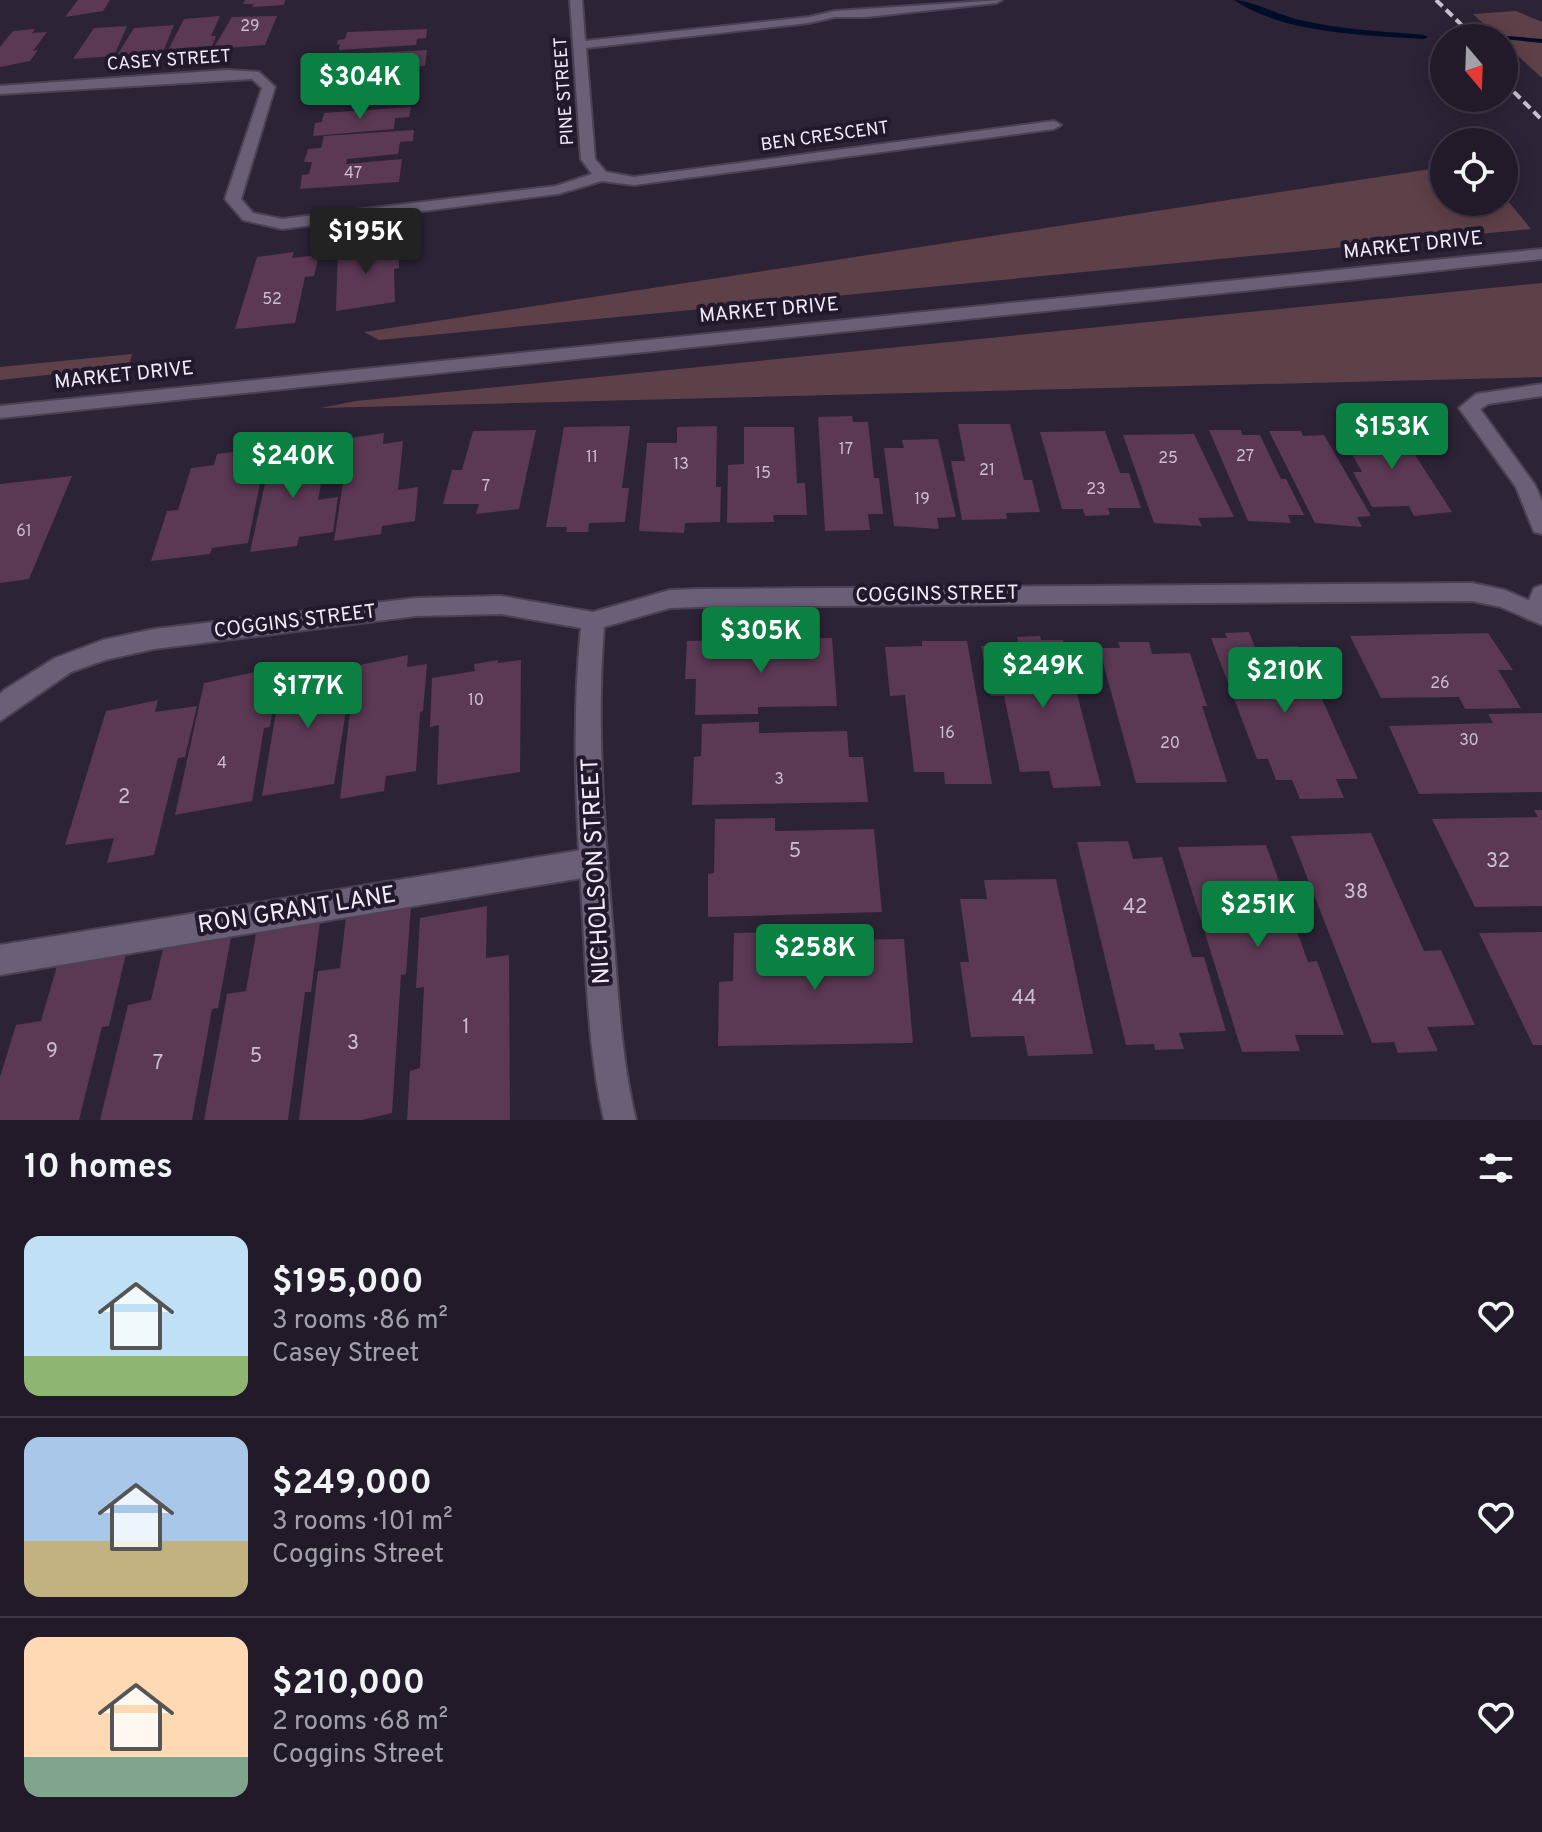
<!DOCTYPE html>
<meta charset="utf-8">
<style>
body{margin:0;font-family:Overpass,sans-serif;background:#2e2735;color:#f1f3f6;height:100vh;display:flex;flex-direction:column;font-size:30px;white-space:nowrap}
*{box-sizing:border-box;margin:0}
p{font-size:26px;color:#a2a1a8}
.icon{flex:none;width:44px;height:44px;fill:none;stroke:currentColor;stroke-width:2;stroke-linecap:round;stroke-linejoin:round}
.map{position:relative;height:1120px;overflow:hidden}
.panel{display:flex;flex-direction:column;background:#221a29;flex:1}
.panel>*{flex:none}
.needle{width:52px;rotate:161deg}
.buttons{position:absolute;left:1430px;top:24px;display:grid;gap:16px}
.buttons a{display:grid;place-items:center;width:88px;height:88px;border-radius:50%;background:#221a29;box-shadow:0 4px 20px #0003,0 0 0 2px #3f3846;font-size:40px}
.price{position:absolute;translate:-50% -68px;padding:0 18px;border-radius:8px;background:#0b8043;color:#fff;font-size:26px;line-height:52px;filter:drop-shadow(0 2px 4px #0008)}
.price::after{content:'';position:absolute;left:50%;top:48px;width:24px;height:18px;margin-left:-12px;background:inherit;clip-path:polygon(0 0,100% 0,50% 100%)}
.price.selected{background:#222;color:#fff}
ul{padding:0;list-style:none}
li{display:flex;align-items:center;gap:24px;height:200px;padding:0 24px}
li+li{border-top:2px solid #3f3846}
li span{display:grid;place-items:center;flex:none;width:224px;height:160px;border-radius:16px;color:#555}
li>.icon{margin-inline-start:auto}
span .icon{width:96px;height:96px;fill:#fffc;stroke-width:1}
li b{font-size:34px}
h2{display:flex;justify-content:space-between;align-items:center;height:96px;padding:0 24px;font-size:34px}
.map>svg:first-child{display:block}
.green{fill:#5e4048}
.lines{fill:none;stroke-linecap:round;stroke-linejoin:round}
.stream{fill:#000d28;fill-rule:evenodd}
.building{fill:#5b3853}
.service-casing{stroke:#4a4153;stroke-width:4}
.minor-casing{stroke:#4a4153;stroke-width:4}
.tertiary-casing{stroke:#4a4153;stroke-width:4}
.service{fill:#6b5f77;fill-rule:evenodd}
.minor{fill:#6b5f77;fill-rule:evenodd}
.tertiary{fill:#6b5f77;fill-rule:evenodd}
.rail{stroke:#c8c1d0;stroke-width:4;stroke-dasharray:9 5;stroke-linecap:butt}
.labels{text-anchor:middle;dominant-baseline:central;stroke-width:8;stroke-linejoin:round;paint-order:stroke}
.number-label{font-size:16px;fill:#ccbed0}
.far-street-label{font-size:18px;fill:#f2ebf9;stroke:#23192d}
.street-label{font-size:20px;fill:#f2ebf9;stroke:#23192d}
.near-number-label{font-size:20px;fill:#ccbed0}
.near-street-label{font-size:24px;fill:#f2ebf9;stroke:#23192d}
</style>
<div class="map">
<svg width="1542" height="1120" viewBox="0 0 1542 1120">
<rect width="100%" height="100%" fill="#2d2337"/>
<path class="green" d="M1516 11 1542 22V78L1504 43V38H1499L1473 14Z
M1444 167V202H1504V196L1531 229 379 340 364 332Z
M1542 283V377L320 408 356 401Z
M132 354 129 366 0 380V367Z"/>
<g class="lines">
<path class="stream" d="M1234 0C1250 0 1281 16 1300 20 1340 30 1383 31 1424 35L1428 37 1424 39C1366 35 1284 34 1234 0Z
M1496 35 1542 39V43L1493 38Z"/>
</g>
<path class="building" d="M78 0H110L103 11 65 17Z
M245 0H285L284 5 252 7 254 4H243Z
M220 16 211 36H216L212 46 190 48 188 54H166L184 19Z
M277 16 265 45 213 49 232 17Z
M174 25 163 52 116 57 134 28Z
M127 26 114 56 73 59 94 28Z
M35 29 32 33 47 32 33 51 38 50 30 61 0 67V47L13 31Z
M427 29 426 38 417 39 416 45 339 50 340 44 337 45 338 40 345 39 347 32Z
M427 50 425 66 331 74 332 68H330L331 63 345 62 347 54Z
M416 70 415 85 324 92 327 80 336 79 337 75Z
M411 107 409 117 395 118 394 129 313 136 315 123 322 122 324 113Z
M414 130 413 141 400 142 398 154 347 159 346 164 402 159 399 182 300 189 302 175 309 174 312 162H304L308 149 321 148 324 136Z
M373 242V251L398 247 399 268 394 269 395 302 336 311 338 248Z
M294 252 292 258 319 255 314 276 305 277 295 323 235 329 257 257Z
M852 416 853 422H868L874 478H879L883 514H868L870 530 825 531 818 417Z
M958 424H1010L1024 480H1032L1040 512 1006 513 1007 519 962 520 951 461H965Z
M630 426 622 488H629L625 522 589 523 588 532H566L567 527H546L564 427Z
M717 426 716 487H721L720 522 685 523 684 533 639 531 647 443H677V427Z
M744 427H794L797 483H805L807 515H773L774 522 727 523 728 465 744 464Z
M1397 427 1452 512 1414 516 1409 506 1372 507 1353 472H1362L1337 428Z
M536 430 519 509 476 514 479 504H443L452 470H462L473 431Z
M1209 430H1241L1242 435H1260L1281 479H1286L1304 515H1288L1291 523 1248 521Z
M1105 431 1120 473H1129L1141 508H1108L1110 515 1085 516 1083 509H1062L1040 432Z
M1269 431H1301L1303 436 1324 435 1371 516 1357 517 1362 527 1315 523Z
M384 433 383 444 403 441 398 490 418 487 415 521 382 526 381 534 334 541 350 438Z
M1194 434 1234 517 1198 518 1202 526 1154 523 1123 435Z
M938 439 956 517 937 518 939 529 894 526 884 448H904L902 440Z
M309 443 307 453 327 450 318 500 338 497 333 532 299 537 297 546 250 552 273 447Z
M267 448 248 543 212 548 210 554 151 561 167 511 178 510 191 468 214 465 217 454Z
M72 476 29 579 0 583V484Z
M1249 632 1255 647 1298 646 1358 779H1336L1344 798 1300 799 1292 780H1276L1268 759H1257L1211 638H1227L1225 633Z
M1488 633 1513 670H1498L1521 708 1465 709 1459 697 1381 698 1350 636Z
M1040 636 1041 640H1063L1101 786 1053 788 1049 771 1020 772 1004 696H991L981 646 1019 645 1017 637Z
M832 638 837 706 758 707V714L695 715 696 679H685L687 641Z
M922 641H967L992 784H945L944 772H914L905 695 890 696 885 647 922 646Z
M1118 642H1149L1152 654 1190 653 1207 706H1202L1227 782 1136 783 1099 648H1120Z
M408 655 407 667 427 664 423 711 420 712 416 771 386 776 384 791 340 799 355 666Z
M498 660V663L521 660 520 772 437 785 439 725 430 727 432 678 475 671 474 664Z
M339 666 338 671 353 669 334 784 262 796 282 675Z
M259 671 256 684 277 681 270 727 264 728 252 801 175 815 204 683Z
M158 700 155 712 197 706 185 757 178 758 154 855 107 863 114 838 65 845 106 711Z
M1542 713V792L1419 794 1389 726 1493 723 1488 714Z
M759 722V733L847 731 849 757H863L868 802 692 805 694 757 701 756 702 724Z
M1534 810H1542V906L1475 907 1432 819 1538 817Z
M775 818V831L874 829 882 912 708 917V874L714 873 715 819Z
M1371 833 1424 951 1441 950 1475 1025 1427 1027 1438 1051 1398 1053 1394 1042 1372 1043 1291 836Z
M1128 841 1133 859 1162 857 1192 957H1204L1226 1031 1179 1033 1184 1049 1155 1050 1154 1044 1126 1045 1077 842Z
M1266 845 1308 962 1317 961 1344 1035H1295L1300 1051 1242 1052 1178 847Z
M1056 879 1093 1054 1028 1056 1024 1036 971 1037 960 962H969L960 899H987L984 880Z
M411 906 406 974 401 975 392 1113 362 1120H299L318 971 340 968 346 917Z
M487 906 486 958 509 955 510 1120H407L410 1071 420 1068 424 987 416 988 420 918Z
M320 922 311 992H305L288 1120H204L227 994 246 991 256 933Z
M811 932V940L904 939 913 1043 718 1046 719 982 733 981 734 933Z
M1542 932V1045H1533L1479 933Z
M231 937 218 1008 212 1009 192 1120H100L128 1005 151 1000 163 949Z
M126 954 109 1026 102 1027 79 1120H0V1077L16 1025 41 1021 57 966Z"/>
<g class="lines">
<defs>
<path id="service" d="M1542 384V396L1488 404 1480 409 1535 485 1542 501V534L1534 532 1516 487 1459 408 1476 394Z
M1542 585V619L1535 621 1527 619 1524 612 1534 588Z
M594 848 604 852 608 862 604 872 594 876 0 975V945Z"/>
<path id="minor" d="M570 0H582L585 41 809 17 835 11 1002 0 996 3 866 17H835L809 23 586 48 595 159 606 172 634 177 1054 121 1061 125 1054 129 634 185 602 181 558 194 282 229 243 220 225 199 262 88 252 79 0 94V86L227 70 259 72 275 87 241 199 253 213 282 219 556 186 592 174 581 159Z
M1472 583 1505 590 1542 606V625L1501 607 1472 601 699 607 670 608 604 627C596 725 604 822 612 920 618 987 620 1054 636 1120H604C589 1054 587 987 583 920 577 823 571 726 581 628L501 614 416 616 154 649 105 660 71 672 0 721V694L4 690 55 658 103 640 154 629 416 598 501 596 593 612 670 590 699 589Z"/>
<path id="tertiary" d="M1542 249V259L1349 280 0 418V406Z"/>
</defs>
<use href="#service" class="service-casing"/>
<use href="#minor" class="minor-casing"/>
<use href="#tertiary" class="tertiary-casing"/>
<use href="#service" class="service"/>
<use href="#minor" class="minor"/>
<use href="#tertiary" class="tertiary"/>
<path class="rail" d="M1436 0 1475 38
M1504 82 1542 120"/>
</g>
<g class="labels">
<g class="number-label">
<text x="250" y="27">29</text>
<text x="353" y="174">47</text>
<text x="272" y="300">52</text>
<text x="846" y="450">17</text>
<text x="1245" y="457">27</text>
<text x="592" y="458">11</text>
<text x="1168" y="459">25</text>
<text x="681" y="465">13</text>
<text x="987" y="471">21</text>
<text x="763" y="474">15</text>
<text x="486" y="487">7</text>
<text x="1096" y="490">23</text>
<text x="922" y="500">19</text>
<text x="24" y="532">61</text>
<text x="1440" y="684">26</text>
<text x="476" y="701">10</text>
<text x="947" y="734">16</text>
<text x="1469" y="741">30</text>
<text x="1170" y="744">20</text>
<text x="222" y="764">4</text>
<text x="779" y="780">3</text>
</g>
<g class="far-street-label">
<text transform="translate(169 61) rotate(-4)">CASEY STREET</text>
<text transform="translate(565 91) rotate(-94)">PINE STREET</text>
<text transform="translate(825 137) rotate(-8)">BEN CRESCENT</text>
</g>
<g class="street-label">
<text transform="translate(1413 246) rotate(-6)">MARKET DRIVE</text>
<text transform="translate(769 311) rotate(-5)">MARKET DRIVE</text>
<text transform="translate(124 376) rotate(-6)">MARKET DRIVE</text>
<text transform="translate(937 595) rotate(-1)">COGGINS STREET</text>
<text transform="translate(295 622) rotate(-7)">COGGINS STREET</text>
</g>
<g class="near-number-label">
<text x="124" y="798">2</text>
<text x="795" y="852">5</text>
<text x="1498" y="862">32</text>
<text x="1356" y="893">38</text>
<text x="1135" y="908">42</text>
<text x="1024" y="999">44</text>
<text x="466" y="1028">1</text>
<text x="353" y="1044">3</text>
<text x="52" y="1052">9</text>
<text x="256" y="1057">5</text>
<text x="158" y="1064">7</text>
</g>
<g class="near-street-label">
<text transform="translate(597 871) rotate(-93)">NICHOLSON STREET</text>
<text transform="translate(297 911) rotate(-9)">RON GRANT LANE</text>
</g>
</g>
</svg>
<div class="buttons">
<a><svg class="needle" viewBox="-14 -14 28 28"><path d="M0-13l5 13h-10z" fill="#e53935"/><path d="M0 13l5-13h-10z" fill="#a2a1a8"/></svg></a>
<a><svg class="icon" aria-label="locate" viewBox="0 0 24 24"><circle cx="12" cy="12" r="6"/><path d="M12 2v4M12 18v4M2 12h4M18 12h4"/></svg></a>
</div>
<b class="price" style="left:360px;top:121px">$304K</b>
<b class="price selected" style="left:366px;top:276px">$195K</b>
<b class="price" style="left:1392px;top:471px">$153K</b>
<b class="price" style="left:293px;top:500px">$240K</b>
<b class="price" style="left:761px;top:675px">$305K</b>
<b class="price" style="left:1043px;top:710px">$249K</b>
<b class="price" style="left:1285px;top:715px">$210K</b>
<b class="price" style="left:308px;top:730px">$177K</b>
<b class="price" style="left:1258px;top:949px">$251K</b>
<b class="price" style="left:815px;top:992px">$258K</b>
</div>
<section class="panel">
<h2>10 homes<svg class="icon" aria-label="filters" viewBox="0 0 24 24"><path d="M4 7h16M4 17h16"/><circle cx="9" cy="7" r="2"/><circle cx="15" cy="17" r="2"/></svg></h2>
<ul>
<li><span style="background:linear-gradient(#bfe0f5 75%,#8fb573 0)"><svg class="icon" aria-label="home" viewBox="0 0 24 24"><path d="M3 11l9-7 9 7M6 9v11h12V9"/></svg></span><div><b>$195,000</b><p>3 rooms · 86 m²</p><p>Casey Street</p></div><svg class="icon" aria-label="heart" viewBox="0 0 24 24"><path d="M12 20l-8-8c-3-5 5-10 8-4 3-6 11-1 8 4z"/></svg></li>
<li><span style="background:linear-gradient(#a9c7e8 65%,#c2b280 0)"><svg class="icon" aria-label="home" viewBox="0 0 24 24"><path d="M3 11l9-7 9 7M6 9v11h12V9"/></svg></span><div><b>$249,000</b><p>3 rooms · 101 m²</p><p>Coggins Street</p></div><svg class="icon" aria-label="heart" viewBox="0 0 24 24"><path d="M12 20l-8-8c-3-5 5-10 8-4 3-6 11-1 8 4z"/></svg></li>
<li><span style="background:linear-gradient(#ffd9b3 75%,#7fa58c 0)"><svg class="icon" aria-label="home" viewBox="0 0 24 24"><path d="M3 11l9-7 9 7M6 9v11h12V9"/></svg></span><div><b>$210,000</b><p>2 rooms · 68 m²</p><p>Coggins Street</p></div><svg class="icon" aria-label="heart" viewBox="0 0 24 24"><path d="M12 20l-8-8c-3-5 5-10 8-4 3-6 11-1 8 4z"/></svg></li>
</ul>
</section>
